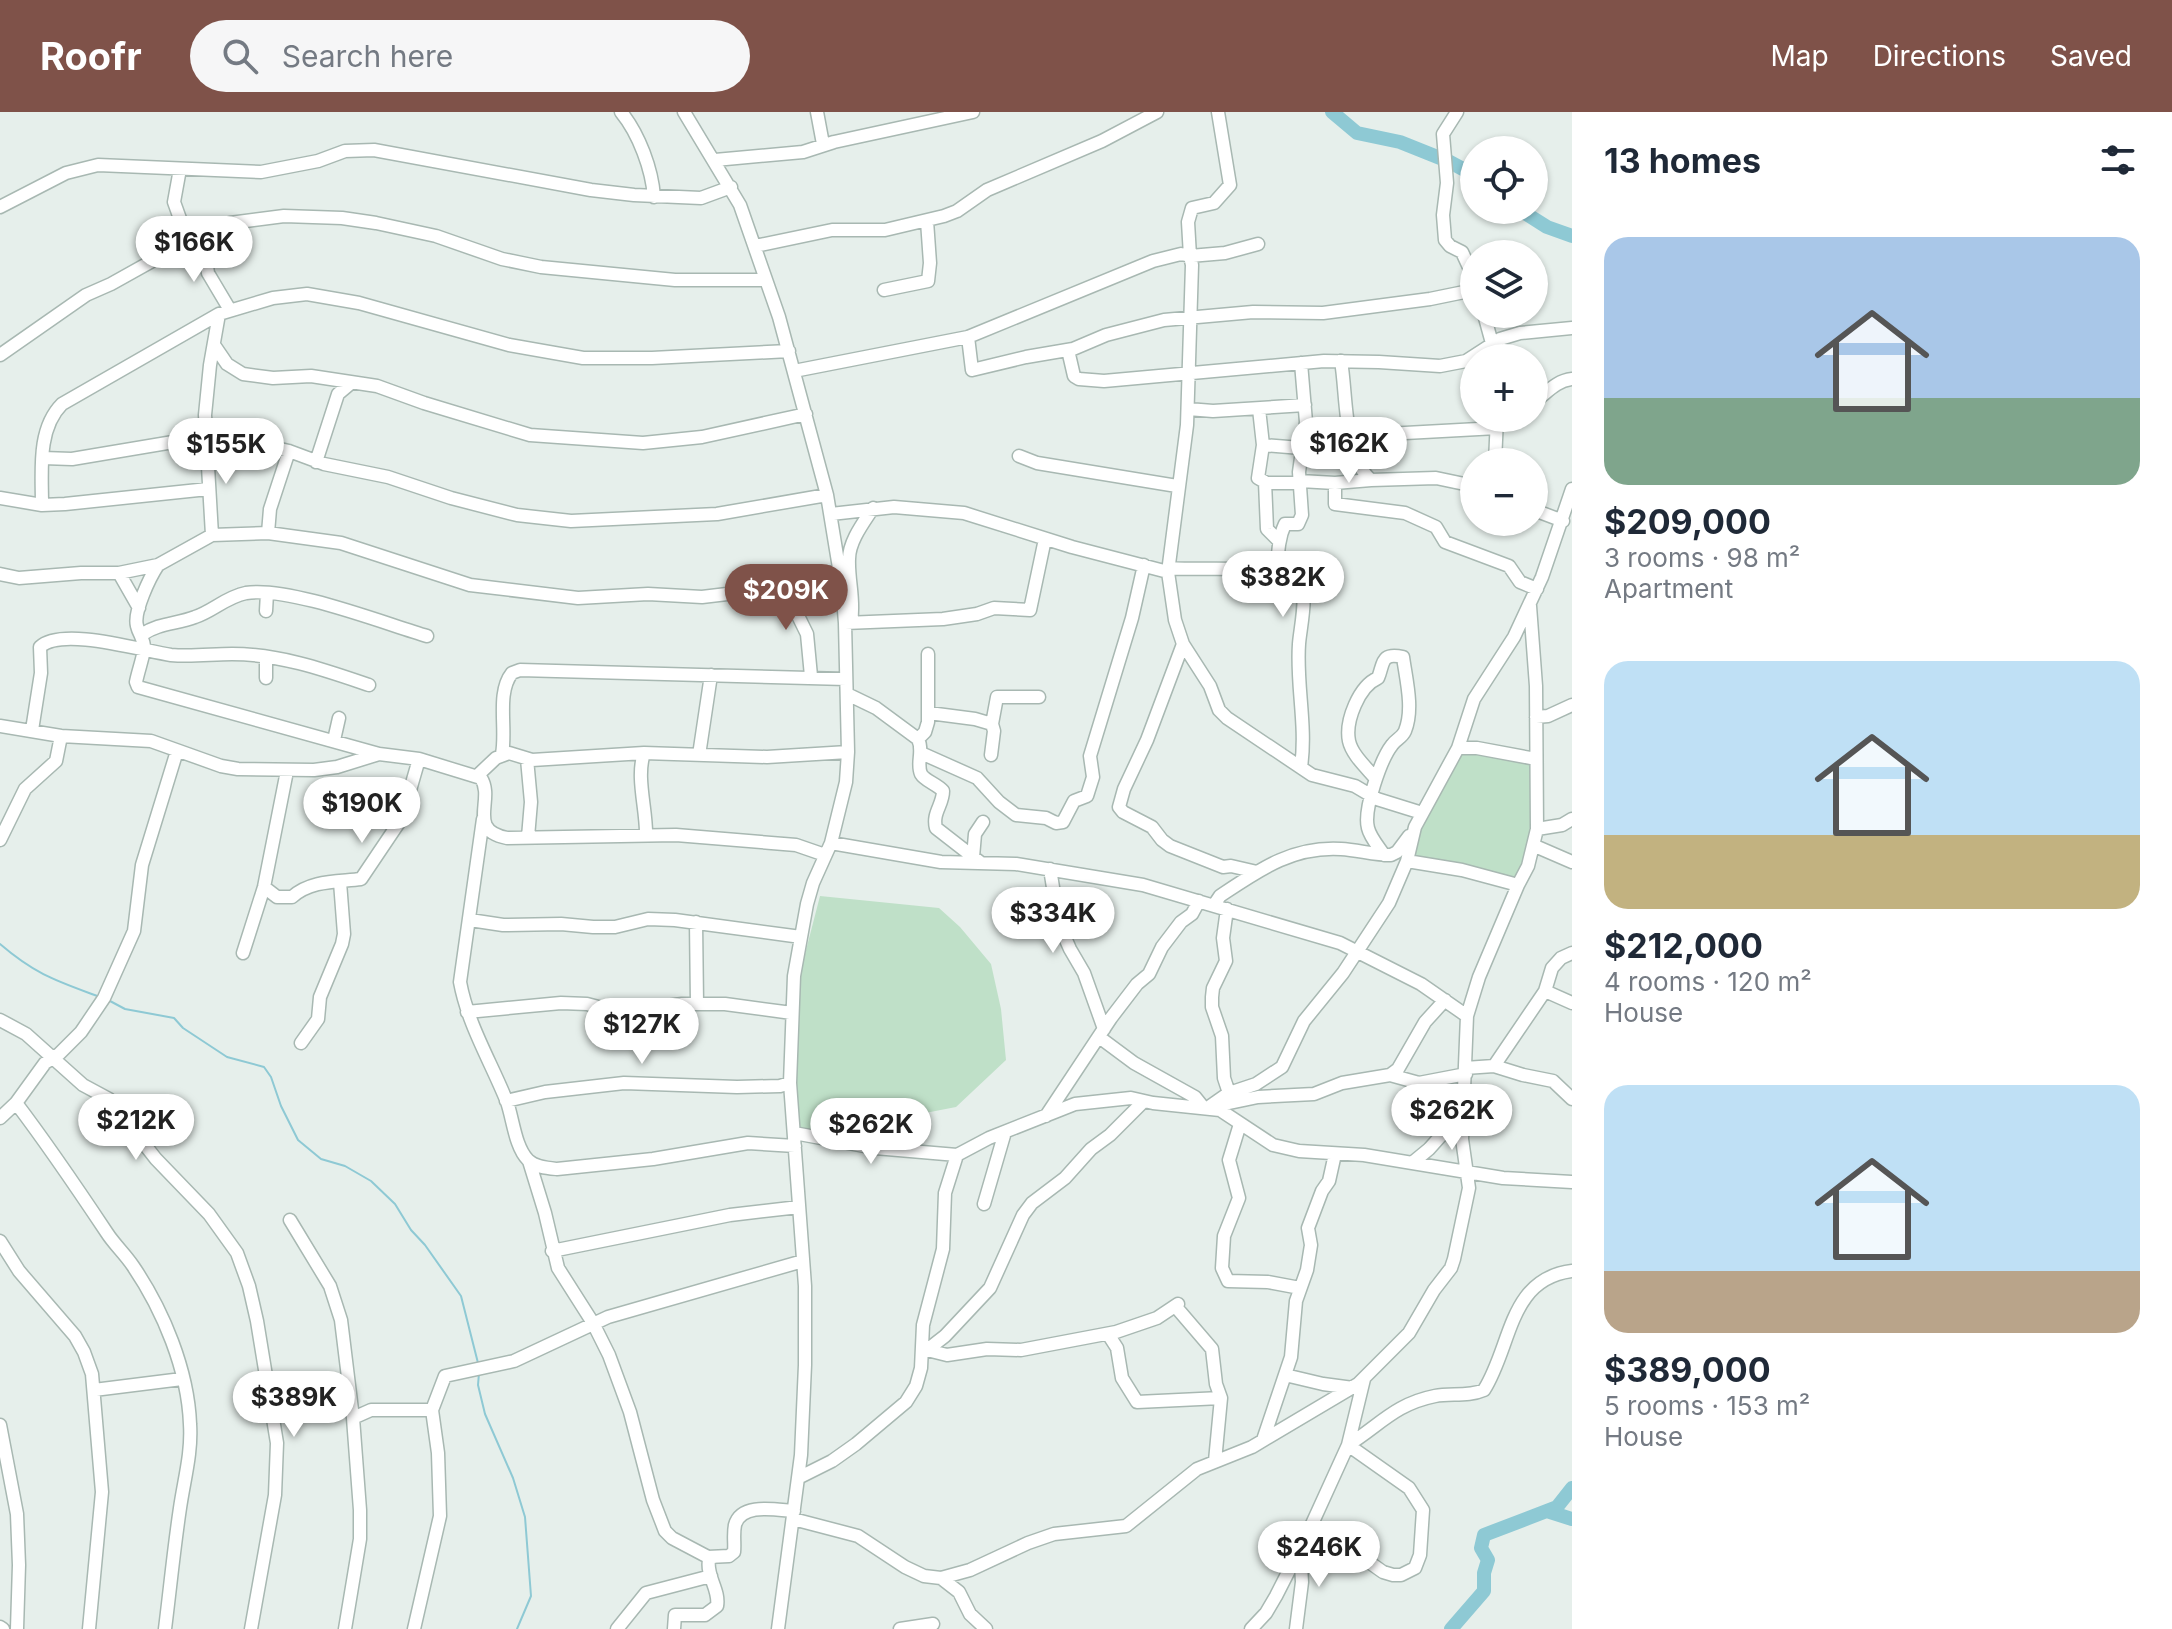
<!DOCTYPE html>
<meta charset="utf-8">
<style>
body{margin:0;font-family:Inter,sans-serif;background:#f6f6f7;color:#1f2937;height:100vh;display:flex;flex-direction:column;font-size:30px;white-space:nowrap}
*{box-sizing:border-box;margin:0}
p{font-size:26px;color:#747a83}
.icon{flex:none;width:44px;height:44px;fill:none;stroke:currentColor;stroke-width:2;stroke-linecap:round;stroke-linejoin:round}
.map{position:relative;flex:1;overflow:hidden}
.sheet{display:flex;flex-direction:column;background:#fff;width:600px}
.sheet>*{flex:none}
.fabs{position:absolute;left:1460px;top:24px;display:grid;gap:16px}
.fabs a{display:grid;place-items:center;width:88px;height:88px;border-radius:50%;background:#fff;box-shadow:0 2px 6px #0004;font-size:40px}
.price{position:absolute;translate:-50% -68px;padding:0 18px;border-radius:28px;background:#fff;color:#222;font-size:26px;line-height:52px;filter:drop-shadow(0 2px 4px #0008)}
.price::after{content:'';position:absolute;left:50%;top:48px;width:24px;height:18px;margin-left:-12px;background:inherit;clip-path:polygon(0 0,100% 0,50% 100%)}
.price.selected{background:#7f5249;color:#fff}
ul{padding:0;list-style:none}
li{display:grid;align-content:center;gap:16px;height:424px;padding:0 32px}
li span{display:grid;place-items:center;height:248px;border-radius:24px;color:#555}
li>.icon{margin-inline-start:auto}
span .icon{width:144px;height:144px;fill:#fffc;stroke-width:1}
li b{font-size:34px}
h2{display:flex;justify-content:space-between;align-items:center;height:96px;padding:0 32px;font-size:34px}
header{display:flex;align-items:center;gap:48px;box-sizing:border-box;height:112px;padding:0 40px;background:#7f5249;color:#fff}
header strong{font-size:38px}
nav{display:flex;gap:44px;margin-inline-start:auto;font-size:28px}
.search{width:560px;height:72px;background:#f6f6f7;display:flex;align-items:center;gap:20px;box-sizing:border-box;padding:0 28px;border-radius:44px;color:#747a83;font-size:30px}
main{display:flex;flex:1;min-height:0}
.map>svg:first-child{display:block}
.green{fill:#bfe0c8}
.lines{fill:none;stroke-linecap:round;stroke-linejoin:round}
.stream{stroke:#8ec9d4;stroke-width:2}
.river{stroke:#8ec9d4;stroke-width:14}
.minor-casing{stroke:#a8b8b2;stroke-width:15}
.minor{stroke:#fff;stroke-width:12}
</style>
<header>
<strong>Roofr</strong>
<div class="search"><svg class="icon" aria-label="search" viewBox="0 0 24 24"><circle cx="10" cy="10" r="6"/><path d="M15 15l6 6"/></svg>Search here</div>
<nav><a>Map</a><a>Directions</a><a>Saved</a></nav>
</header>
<main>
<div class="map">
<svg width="1572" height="1517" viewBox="0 0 1572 1517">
<rect width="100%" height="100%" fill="#e6efeb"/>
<path class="green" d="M1461 640 1530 652 1531 724 1516 767 1413 745 1416 724Z
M820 784 939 796 960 815 991 852 1001 897 1006 948 956 995 920 1002 873 1022 846 1028 797 1014V873Z"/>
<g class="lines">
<path class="stream" d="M0 832C36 863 57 869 100 885
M110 889 125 897 174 906 183 916 227 945 264 955 271 965 281 994 298 1028 321 1047 345 1054 371 1069 395 1092 411 1118 425 1133 461 1184 478 1251
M479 1261 478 1273 485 1302 513 1366 525 1405 531 1484 517 1517"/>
<path class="river" d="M1332 0 1357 21 1400 30 1440 46
M1448 49 1474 63
M1520 98 1547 115 1572 124
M1547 1399 1572 1407
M1451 1517 1484 1479V1461L1488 1448 1481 1436 1484 1423 1557 1395 1572 1376"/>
<defs>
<path id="minor" d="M621 0C639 22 652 57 654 85
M684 0 740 93 779 205 827 383 842 474 845 511 848 640 846 670 831 731 813 771 807 792 794 864 790 971 805 1174V1253L801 1343 778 1517
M817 0 823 32
M1218 0 1230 73 1214 91 1192 96 1188 110 1190 144 1225 141 1258 132
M1457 0 1443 22 1447 71 1443 103 1445 128 1450 134 1462 140 1474 166
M715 48 803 40 834 30 973 0
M180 57 174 90 188 129
M0 95 66 61 98 53 261 60 318 49 345 39 374 38 591 78 634 83 701 86 731 75
M193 126 206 148 208 161 230 198
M755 134 832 118H885L944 104 957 99 987 78 1102 29 1157 0
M884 178 928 169 930 151 927 109
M1484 202 1496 246
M968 225 972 258 1026 245 1073 237 1106 223 1164 208 1253 200 1323 201 1430 187 1474 178
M214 233 227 252 243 262 273 266 311 264 377 274 424 291 530 323 643 331 702 325 806 302
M1068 238 1074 264 1079 267 1104 269 1324 249 1379 250 1440 254 1466 249 1500 227 1520 221 1572 216
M0 243 86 183 111 172 188 129 230 111 284 104 342 106 376 111 436 124 502 147 541 155 675 168H766
M1341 249C1347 283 1343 344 1371 368L1436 366 1474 374
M794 259 968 225 1153 149 1181 142 1190 144 1192 153 1187 313 1168 460 1175 508 1183 532 1210 574 1219 598 1227 606 1312 663 1355 674 1377 687 1422 701
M1534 290C1547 281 1555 269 1572 267
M1188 297 1213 299 1305 293
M1259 297 1263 333 1258 366 1265 370 1267 417 1279 429
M1350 324 1497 316
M1263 333 1301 336
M1019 344 1037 351 1177 374
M43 346 72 347 191 327 249 330 289 339 324 352 388 365 451 386 517 403 571 409 717 402 827 383
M316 350 338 282 351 271
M1495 350 1497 306
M1300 369 1335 371 1371 368
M1265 371H1300
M1335 371V392L1405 401 1436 415 1445 430 1509 454 1520 470 1537 477
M0 386 42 393 65 392 208 377
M42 393C42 359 37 317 62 292L219 202 273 186 307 182 359 191 509 233 583 246H652L789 239
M1534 398 1563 409
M831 402 894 395 964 401 1072 435 1168 460
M268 421 270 397 289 339
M212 423 205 303 210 253 219 202
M158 453C150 465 133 500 137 514 139 523 145 527 144 538 142 549 138 560 136 570L138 575 379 642
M1168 456C1197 459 1276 452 1297 466 1310 476 1300 516 1299 532 1296 573 1307 613 1301 655
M1277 459C1278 443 1278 427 1285 412H1298L1302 403 1299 360 1306 310 1301 251
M119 461 139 496
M0 462 19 466 81 461H119L158 453 212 423 268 421 341 431 470 473 578 486 648 482 702 485 727 482 840 458
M782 471 807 522 811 564
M266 499 267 481
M851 510C855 488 848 468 849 447 849 429 864 410 873 396
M845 511 943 507 977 502 994 496 1030 498 1045 427
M143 522C159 511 177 512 195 505 213 499 226 485 246 481 288 474 383 511 427 524
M1183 532 1147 628 1124 677 1119 695 1123 700 1152 715 1162 728 1170 734 1223 755 1231 754 1257 760
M266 545V566
M847 582 876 596 918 627C924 639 916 651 921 662 925 669 937 672 943 679 943 693 932 701 936 716L981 751
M929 601 975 607 992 612 994 619 991 643
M1536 605 1548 604 1572 593
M992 612 997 585H1039
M0 614 61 624 151 629 221 654 238 657 314 658 337 655 379 642 419 647 481 666C495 688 466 718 507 726L676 723 796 733 825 743
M32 618 41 561 40 535C62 514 143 539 171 543 192 545 212 542 232 542 280 542 325 558 369 573
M918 627 925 620 928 610V542
M334 628 339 606
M1458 636H1477L1536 647
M644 641C636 665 646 695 646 721
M921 641 977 666 999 690 1016 703 1046 706 1056 711 1063 710 1074 689 1087 684 1093 665 1090 644 1132 506 1144 453
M502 642C507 617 496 581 512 561L520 558 846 567
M699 643 711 563
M527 647 531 690 528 725
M478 663 496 646 509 641 532 648 644 641 767 645 848 640
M1376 667C1367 656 1352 643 1349 629 1345 609 1359 574 1378 566 1384 552 1380 540 1403 545 1406 567 1414 597 1405 619 1402 626 1396 627 1392 633 1381 647 1363 698 1368 716 1370 725 1378 734 1384 743
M483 707 460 870C468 913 491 950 507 990 513 1007 515 1035 528 1048 535 1055 547 1056 557 1057L653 1047 748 1031 795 1034
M1537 717 1562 713 1572 707
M0 728 25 677 56 649 61 624
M831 731 941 750 1016 752 1143 773 1340 831 1421 872 1467 904
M1535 734 1572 750
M973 745 975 722 983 710
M1407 749 1462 758 1518 773
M1050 757 1059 812 1070 837 1084 861 1104 917
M264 775 277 785H292C311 768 337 770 361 767L402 706 419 647
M1214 793 1220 784C1259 758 1292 734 1341 737 1358 738 1374 743 1391 743L1397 740 1409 724
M1227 797 1223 826 1226 849 1213 876 1212 885V895L1222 924 1224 966 1229 981
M470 808 503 813 561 812 593 815H615L648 807 675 808 801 825
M696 810 697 892
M243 841 264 775 287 659
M1545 879 1572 891
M467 900 561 891 587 892 602 896 644 897 682 892H725L792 901
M0 908 26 922 83 973 109 987 156 1047 209 1102 237 1141 249 1174 257 1209 277 1331 275 1383 251 1517
M1099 925 1134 951 1195 985 1203 995
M301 931 318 907 320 885 342 832 344 822 340 770
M1494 954 1545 879 1552 856 1561 846 1572 841
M1465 956 1494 954 1523 963 1553 969 1572 987
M1390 963 1419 971 1466 962
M506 989 545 980 624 971 737 975 780 974 790 971
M16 991C48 1033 77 1076 107 1121 114 1132 125 1142 133 1154 163 1198 188 1258 190 1312 192 1341 184 1368 180 1396 174 1436 170 1477 165 1517
M1215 994 1258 985 1314 982 1342 971 1390 963 1398 957 1425 910 1445 888
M1209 995 1229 981 1256 972 1282 955 1304 909 1343 861 1389 791 1407 749 1415 715 1458 636 1474 587 1514 525 1542 465 1572 377
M1046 1004 1111 906 1137 872 1149 862 1162 835 1181 810 1192 802 1199 789
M0 1006 16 991 45 951 59 942 81 920 104 886 134 819 142 753 177 639
M1240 1012 1229 1048 1239 1086 1224 1124 1222 1156 1228 1169 1268 1170 1300 1176
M794 1021 875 1036 957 1043
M529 1049 545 1101 558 1156 593 1211 609 1243 630 1300 653 1388 665 1419 672 1426 708 1445 729 1444 734 1440C735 1432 733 1422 735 1413 741 1390 777 1398 794 1399
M1412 1051 1429 1037 1463 999
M984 1092 1005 1020
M290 1108 330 1174 341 1208 353 1306 360 1398V1427L345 1517
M0 1129 19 1159 75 1224 84 1240 92 1262 102 1380 89 1517
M552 1139 730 1103 799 1095
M1176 1195 1212 1237 1216 1272 1221 1286 1215 1349
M1108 1222 1117 1236 1122 1266 1137 1290 1221 1286
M923 1237 947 1243 987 1237 1021 1238 1116 1220 1157 1206 1178 1192
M927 1238 945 1224 990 1176 1023 1103 1032 1091 1065 1066 1091 1037 1110 1023 1144 989
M1285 1263 1323 1272 1353 1276
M94 1278 182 1267
M353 1306 371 1298H432
M0 1313 17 1402 19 1453 17 1517
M1263 1328 1291 1245 1296 1189 1307 1158 1311 1133 1308 1116 1322 1079 1329 1069 1335 1042
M798 1366 832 1349 856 1332 906 1290 916 1274 921 1256 923 1213 943 1137 945 1081 957 1043 989 1026 1075 992 1131 986 1153 991 1220 998 1273 1033 1299 1039 1364 1043 1503 1066 1572 1070
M793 1407 858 1424 905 1455 924 1464 941 1466 970 1458 1028 1431 1054 1422 1126 1414 1197 1357 1252 1335 1358 1272 1409 1221 1434 1178 1451 1156 1454 1147 1469 1076 1462 1027 1467 904 1479 865 1518 773 1528 754 1537 717 1536 574 1530 494
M1307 1423 1342 1439 1359 1443 1383 1460 1393 1463H1401L1415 1456 1420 1443 1423 1398 1409 1376 1348 1333C1380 1313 1395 1292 1435 1284 1451 1281 1468 1285 1484 1278 1512 1234 1508 1167 1572 1159
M941 1466 959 1480 970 1502 986 1517
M0 1515 3 1517
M414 1517 440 1404 438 1341 432 1298 445 1264 514 1249 608 1205 803 1149
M617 1517 646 1481 711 1464
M674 1517 675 1503H705L717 1494C720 1478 706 1464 709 1448L712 1446
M900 1517 933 1512
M1251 1517 1266 1501 1276 1484 1307 1423 1348 1333 1364 1267
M1296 1517 1302 1470 1300 1437"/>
</defs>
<use href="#minor" class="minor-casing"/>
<use href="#minor" class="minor"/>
</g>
</svg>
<div class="fabs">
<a><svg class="icon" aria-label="locate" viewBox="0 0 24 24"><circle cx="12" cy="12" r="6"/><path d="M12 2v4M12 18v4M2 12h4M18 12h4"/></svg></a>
<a><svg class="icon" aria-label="layers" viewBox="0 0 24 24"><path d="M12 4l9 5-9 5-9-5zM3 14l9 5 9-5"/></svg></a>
<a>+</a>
<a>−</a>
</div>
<b class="price" style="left:194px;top:172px">$166K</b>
<b class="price" style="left:1349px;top:373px">$162K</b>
<b class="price" style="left:226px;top:374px">$155K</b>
<b class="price" style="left:1283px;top:507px">$382K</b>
<b class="price selected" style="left:786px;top:520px">$209K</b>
<b class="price" style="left:362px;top:733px">$190K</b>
<b class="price" style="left:1053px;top:843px">$334K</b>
<b class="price" style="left:642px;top:954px">$127K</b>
<b class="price" style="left:1452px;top:1040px">$262K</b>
<b class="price" style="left:136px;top:1050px">$212K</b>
<b class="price" style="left:871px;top:1054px">$262K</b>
<b class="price" style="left:294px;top:1327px">$389K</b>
<b class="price" style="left:1319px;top:1477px">$246K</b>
</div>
<section class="sheet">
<h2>13 homes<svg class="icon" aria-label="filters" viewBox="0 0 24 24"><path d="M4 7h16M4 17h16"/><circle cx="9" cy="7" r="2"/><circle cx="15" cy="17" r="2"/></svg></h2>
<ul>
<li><span style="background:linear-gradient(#a9c7e8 65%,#7fa58c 0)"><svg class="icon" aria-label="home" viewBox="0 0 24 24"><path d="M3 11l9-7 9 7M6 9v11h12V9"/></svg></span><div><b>$209,000</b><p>3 rooms · 98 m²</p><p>Apartment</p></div></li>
<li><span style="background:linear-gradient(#bfe0f5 70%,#c2b280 0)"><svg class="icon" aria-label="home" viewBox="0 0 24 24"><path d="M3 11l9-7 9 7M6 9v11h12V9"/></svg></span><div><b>$212,000</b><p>4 rooms · 120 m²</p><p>House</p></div></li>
<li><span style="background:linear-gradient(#bfe0f5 75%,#b9a48a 0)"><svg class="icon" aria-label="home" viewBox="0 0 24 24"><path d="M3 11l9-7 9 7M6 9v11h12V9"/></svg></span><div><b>$389,000</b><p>5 rooms · 153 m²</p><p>House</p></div></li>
</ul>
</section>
</main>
